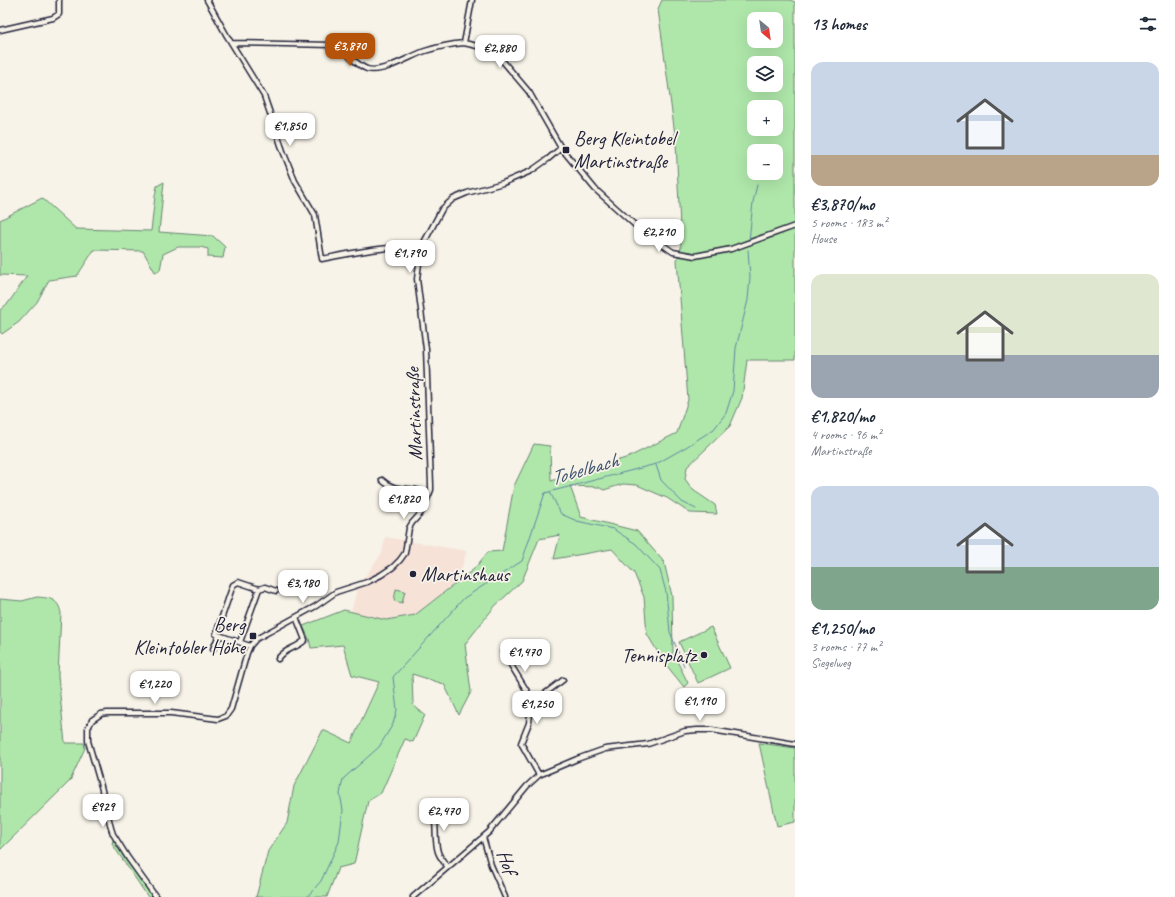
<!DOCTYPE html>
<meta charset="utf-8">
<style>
body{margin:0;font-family:Caveat,sans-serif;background:#f6f6f7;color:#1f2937;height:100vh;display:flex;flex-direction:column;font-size:15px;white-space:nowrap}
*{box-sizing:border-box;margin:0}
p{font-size:13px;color:#747a83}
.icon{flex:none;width:22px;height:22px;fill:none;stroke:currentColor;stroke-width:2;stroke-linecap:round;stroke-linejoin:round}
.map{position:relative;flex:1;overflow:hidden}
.panel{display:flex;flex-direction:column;background:#fff;width:380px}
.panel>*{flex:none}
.needle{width:26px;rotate:151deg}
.fabs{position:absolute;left:747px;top:12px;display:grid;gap:8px}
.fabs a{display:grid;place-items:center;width:36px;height:36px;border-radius:8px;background:#fff;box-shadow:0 4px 16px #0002;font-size:20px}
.price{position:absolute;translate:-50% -34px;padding:0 9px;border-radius:8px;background:#fff;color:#222;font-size:13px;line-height:26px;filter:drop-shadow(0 1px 2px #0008)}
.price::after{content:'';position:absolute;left:50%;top:24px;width:12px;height:9px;margin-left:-6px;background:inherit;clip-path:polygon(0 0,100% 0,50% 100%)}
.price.active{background:#b45309;color:#fff}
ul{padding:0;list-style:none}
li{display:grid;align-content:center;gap:8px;height:212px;padding:0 16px}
li span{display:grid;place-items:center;height:124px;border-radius:12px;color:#555}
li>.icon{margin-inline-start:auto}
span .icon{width:72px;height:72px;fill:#fffc;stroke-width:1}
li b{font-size:17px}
h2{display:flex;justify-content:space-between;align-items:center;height:48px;padding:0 16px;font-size:17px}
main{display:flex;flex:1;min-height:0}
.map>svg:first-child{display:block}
.built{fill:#f7e2d8}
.green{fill:#afe7aa;stroke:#688472;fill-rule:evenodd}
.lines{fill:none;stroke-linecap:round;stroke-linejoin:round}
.stream{stroke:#5e85a2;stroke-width:1}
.street-casing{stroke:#22223b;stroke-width:7}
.street{stroke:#f7f3e8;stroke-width:4}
.poi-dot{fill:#22223b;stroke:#f7f3e8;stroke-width:1.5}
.labels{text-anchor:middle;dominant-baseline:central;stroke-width:3.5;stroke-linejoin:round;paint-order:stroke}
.poi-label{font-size:20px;fill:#22223b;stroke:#f7f3e8;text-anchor:start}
.street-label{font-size:20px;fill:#22223b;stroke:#f7f3e8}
.water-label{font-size:21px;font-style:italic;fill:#40546f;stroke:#f7f3e8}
</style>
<main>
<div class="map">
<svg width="795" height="897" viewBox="0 0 795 897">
<rect width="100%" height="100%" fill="#f7f3e8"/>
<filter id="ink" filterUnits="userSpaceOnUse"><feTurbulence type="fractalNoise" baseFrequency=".025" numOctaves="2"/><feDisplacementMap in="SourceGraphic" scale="8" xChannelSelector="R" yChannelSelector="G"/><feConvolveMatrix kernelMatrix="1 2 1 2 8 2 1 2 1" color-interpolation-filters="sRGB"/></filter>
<g filter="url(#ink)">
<path class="built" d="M385 537 467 551 457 582 415 615 386 620 351 612 358 586 382 553Z"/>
<path class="green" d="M662 0H790L795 2V360H747L742 398 730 426 687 467 685 479 693 490 715 505 717 514 690 513 667 498 637 485 623 484 604 490 598 487 570 486 581 517 637 531 664 562 672 596 673 653 688 683 684 687 663 661 647 634 644 597 634 573 612 549 554 559 560 535 539 539 522 581 495 606 465 644 471 692 459 715 444 684 412 674 413 705 425 715 413 742 405 739 381 793 368 801 354 864 338 868 327 897H256L268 851 287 823 294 786 323 730 351 743 379 682 352 675 343 645 311 648 309 639 303 626 344 610 386 620 415 615 474 569 488 552 502 551 514 486 534 444 550 446 551 481 629 457 677 433 688 400 677 260 681 248 676 142 658 9ZM754 19H776V41H754ZM754 63H776V85H754ZM754 107H776V129H754ZM754 151H776V173H754Z
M164 182 159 232 213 236 225 247 223 258 208 257V249L200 247H178L163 254 160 270 155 272 143 251 94 250 77 276 49 280 37 302 19 322 2 334 0 332V310L9 302 27 276 0 275V220L42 198 76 229 151 231 155 196 157 186Z
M396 589 405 591 402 603 394 601Z
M37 597C49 598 58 598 61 613L58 676 65 743H84L85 748 70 781 0 850V599L22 601Z
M711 627 730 668 698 683 679 642Z
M759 743 795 748V822L777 826Z
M113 840 153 897H148L112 844Z"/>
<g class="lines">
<path class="stream" d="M749 241 753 202 757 185
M656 465 661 480 682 502 696 509
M550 492 561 514 577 521 613 529 636 544 660 570 666 592 670 632 684 666
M307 897 321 881 339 842 343 810 340 794 343 779 379 747 393 724 397 710 393 677 464 598 522 561 545 493 656 464 686 447 714 429 726 413 733 391 736 348 748 300 750 277 748 250"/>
<defs>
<path id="street" d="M207 0 227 36 264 96 283 151 295 181 315 215 322 259C353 253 390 245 421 248
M472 0 464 43 486 48 501 59 529 92 561 148 595 189 636 226 673 252 695 256 731 249 795 226
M0 30 53 18 59 14V0
M232 43 332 45C347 49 353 64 367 69 382 74 410 56 425 51 438 47 451 44 464 43
M382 480C392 490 404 488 416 490 421 491 425 493 429 495
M259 589 265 587 276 591
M240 642 259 589 238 582 233 585 216 634 250 646
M213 649 219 635
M503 652 533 701
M278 659C285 648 296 649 305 640L296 617
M539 775 521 743 529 723 531 704 563 680
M430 805C439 822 433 836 438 852 440 858 444 862 447 866
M483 837 491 865 505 897
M156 897 128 858 113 834 111 828 101 786 88 741V728L92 720 101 714 107 713H171L218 719 226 716 231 709 247 653 250 646 256 639 316 606 336 592 367 582 381 575 393 567 400 560 405 553 409 528 412 523 421 513 431 490V485L426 349 417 279 421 248 442 209 453 199 467 193 503 183 531 171 548 159 561 148
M413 897 489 832 527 786 539 775 577 759 605 749 648 744 685 731 697 730H712L795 744"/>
</defs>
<use href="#street" class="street-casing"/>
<use href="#street" class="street"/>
</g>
</g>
<g class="poi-dot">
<rect x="562" y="146" width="8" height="8" rx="2"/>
<circle cx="413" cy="574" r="4"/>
<rect x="249" y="632" width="8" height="8" rx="2"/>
<circle cx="704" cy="655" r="4"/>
</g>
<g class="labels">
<g class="poi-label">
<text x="574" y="138">Berg Kleintobel<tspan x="574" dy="23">Martinstraße</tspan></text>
<text x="421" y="574">Martinshaus</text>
<text x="245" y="624" text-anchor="end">Berg<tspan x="245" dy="23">Kleintobler Höhe</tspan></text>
<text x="696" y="655" text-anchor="end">Tennisplatz</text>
</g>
<g class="street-label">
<text transform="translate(414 414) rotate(-92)">Martinstraße</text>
<text transform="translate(507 862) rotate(71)">Hof</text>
</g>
<g class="water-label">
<text transform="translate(584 469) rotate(-16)">Tobelbach</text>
</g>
</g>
</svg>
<div class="fabs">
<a><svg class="needle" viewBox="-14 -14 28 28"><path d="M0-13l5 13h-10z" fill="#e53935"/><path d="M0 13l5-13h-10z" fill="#747a83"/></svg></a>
<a><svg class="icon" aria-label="layers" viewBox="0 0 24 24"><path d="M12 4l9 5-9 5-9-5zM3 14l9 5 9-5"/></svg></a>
<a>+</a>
<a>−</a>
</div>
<b class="price active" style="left:350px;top:67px">€3,870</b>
<b class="price" style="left:500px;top:69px">€2,880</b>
<b class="price" style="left:290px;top:147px">€1,850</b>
<b class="price" style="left:659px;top:253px">€2,210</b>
<b class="price" style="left:410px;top:274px">€1,790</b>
<b class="price" style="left:404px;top:520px">€1,820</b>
<b class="price" style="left:303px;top:604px">€3,180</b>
<b class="price" style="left:525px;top:673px">€1,470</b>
<b class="price" style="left:155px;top:705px">€1,220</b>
<b class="price" style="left:700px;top:722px">€1,190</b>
<b class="price" style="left:537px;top:725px">€1,250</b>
<b class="price" style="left:103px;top:828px">€929</b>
<b class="price" style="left:444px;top:832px">€2,470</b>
</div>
<section class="panel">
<h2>13 homes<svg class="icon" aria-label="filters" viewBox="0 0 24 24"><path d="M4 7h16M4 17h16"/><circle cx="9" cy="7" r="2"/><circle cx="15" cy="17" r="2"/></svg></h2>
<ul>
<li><span style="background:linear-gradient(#c9d6e8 75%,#b9a48a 0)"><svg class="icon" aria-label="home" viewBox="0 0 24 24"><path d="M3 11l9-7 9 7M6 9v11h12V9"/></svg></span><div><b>€3,870/mo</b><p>5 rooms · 183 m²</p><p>House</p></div></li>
<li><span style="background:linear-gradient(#dfe7d0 65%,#9aa5b1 0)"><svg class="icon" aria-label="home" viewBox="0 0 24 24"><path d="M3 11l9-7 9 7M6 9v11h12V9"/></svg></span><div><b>€1,820/mo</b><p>4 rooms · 96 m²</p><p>Martinstraße</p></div></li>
<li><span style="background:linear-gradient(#c9d6e8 65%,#7fa58c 0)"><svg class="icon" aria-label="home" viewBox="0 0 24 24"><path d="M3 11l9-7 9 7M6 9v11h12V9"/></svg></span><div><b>€1,250/mo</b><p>3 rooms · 77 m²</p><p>Siegelweg</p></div></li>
</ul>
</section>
</main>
